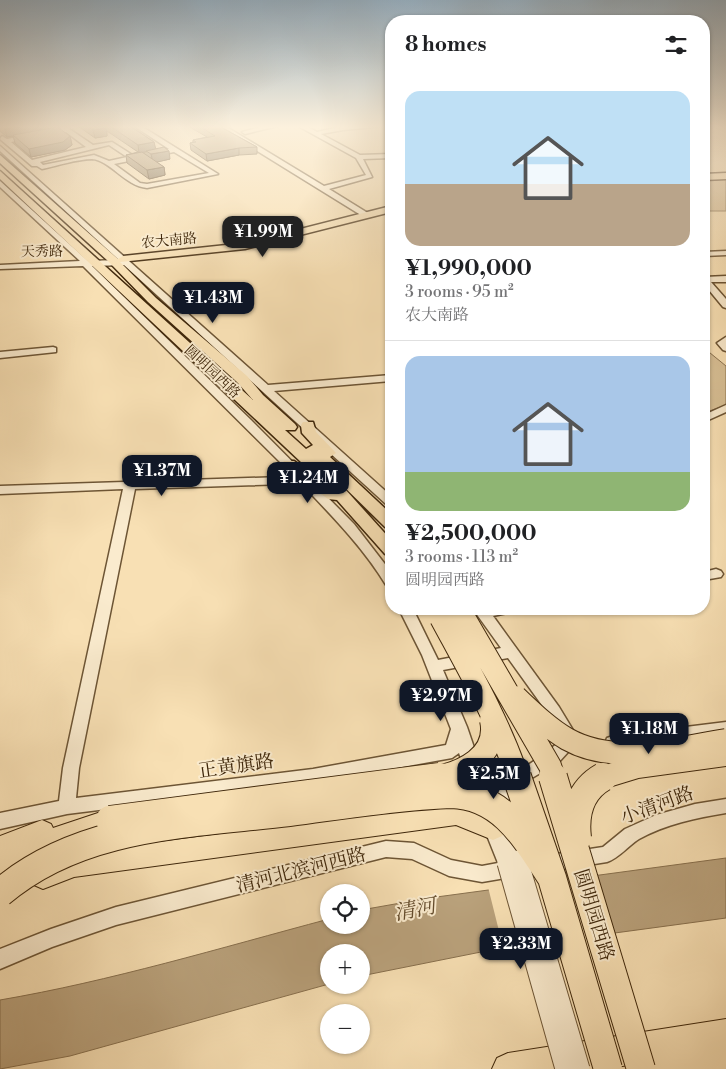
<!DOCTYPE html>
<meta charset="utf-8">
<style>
body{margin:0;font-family:"Libre Bodoni","Noto Serif SC",serif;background:#f6f6f6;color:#202124;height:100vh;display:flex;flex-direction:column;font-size:19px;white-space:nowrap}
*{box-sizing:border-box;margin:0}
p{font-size:16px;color:#757577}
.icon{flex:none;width:28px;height:28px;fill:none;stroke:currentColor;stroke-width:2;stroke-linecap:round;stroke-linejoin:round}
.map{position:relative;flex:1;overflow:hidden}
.side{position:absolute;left:385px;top:15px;width:325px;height:600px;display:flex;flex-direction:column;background:#fff;border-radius:20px;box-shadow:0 1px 4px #0004}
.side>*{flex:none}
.fabs{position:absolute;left:320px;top:884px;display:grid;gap:10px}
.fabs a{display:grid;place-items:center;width:50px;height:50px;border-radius:50%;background:#fff;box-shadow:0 1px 4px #0004;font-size:25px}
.price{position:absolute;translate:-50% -42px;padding:0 11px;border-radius:10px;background:#111827;color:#fff;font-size:16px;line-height:32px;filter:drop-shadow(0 1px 2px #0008)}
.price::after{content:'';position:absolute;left:50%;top:30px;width:15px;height:11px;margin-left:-8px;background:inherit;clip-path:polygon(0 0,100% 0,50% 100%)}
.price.selected{background:#222;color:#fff}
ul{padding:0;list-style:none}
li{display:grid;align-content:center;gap:10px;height:265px;padding:0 20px}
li+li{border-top:1px solid #e0e0e0}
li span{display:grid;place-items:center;height:155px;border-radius:15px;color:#555}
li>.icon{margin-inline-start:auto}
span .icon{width:90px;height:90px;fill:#fffc;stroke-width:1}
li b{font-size:21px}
h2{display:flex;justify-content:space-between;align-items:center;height:60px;padding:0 20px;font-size:21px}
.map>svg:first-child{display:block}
.green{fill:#d9c197;stroke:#8c7451}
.water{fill:#b9a17b;stroke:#88704e}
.pier{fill:#f8e0b4}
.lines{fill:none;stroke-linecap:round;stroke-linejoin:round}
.minor-casing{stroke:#6d5535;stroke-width:3}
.major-casing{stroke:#3f270b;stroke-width:3}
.highway-casing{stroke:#3f270b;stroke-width:2}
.minor{fill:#faebce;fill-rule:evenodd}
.major{fill:#f8e0b4;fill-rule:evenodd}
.highway{fill:#f8e0b4;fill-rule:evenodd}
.minor-bridge-casing{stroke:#6d5535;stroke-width:21;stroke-linecap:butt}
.highway-bridge-far1-casing{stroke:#3f270b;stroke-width:24;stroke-linecap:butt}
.highway-bridge-casing{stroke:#3f270b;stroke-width:30;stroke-linecap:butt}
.minor-bridge{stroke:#faebce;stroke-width:19}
.highway-bridge-far1{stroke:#f8e0b4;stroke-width:22}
.highway-bridge{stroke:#f8e0b4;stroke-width:28}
.wall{fill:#897455;stroke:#3f270b}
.shaded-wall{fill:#6f5e45;stroke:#3f270b}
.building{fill:#9f8763;stroke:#3f270b}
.labels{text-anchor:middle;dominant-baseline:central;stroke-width:4;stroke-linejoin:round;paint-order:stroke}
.far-street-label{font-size:14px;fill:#3f270b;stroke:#faebce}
.near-street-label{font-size:19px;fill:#3f270b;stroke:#faebce}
.near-water-label{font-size:21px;font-style:italic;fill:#644c2d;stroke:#faebce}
</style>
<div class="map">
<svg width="726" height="1069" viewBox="0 0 726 1069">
<rect width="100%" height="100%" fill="#f8e0b4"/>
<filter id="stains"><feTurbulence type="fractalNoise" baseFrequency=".004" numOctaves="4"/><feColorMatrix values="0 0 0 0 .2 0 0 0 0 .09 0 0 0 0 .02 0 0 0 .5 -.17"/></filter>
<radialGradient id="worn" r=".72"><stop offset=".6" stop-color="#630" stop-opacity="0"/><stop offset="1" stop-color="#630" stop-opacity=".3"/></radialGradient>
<path class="green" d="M726 179V211H704V181Z
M704 348 726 366V405L704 413Z"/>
<path class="water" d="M726 858V918L496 949 361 976V952H329V984L70 1056 0 1069V1000C111 981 220 948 329 919V925H361V910L429 898Z"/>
<path class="pier" d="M594 872 615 936 504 951 488 887Z"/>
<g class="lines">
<defs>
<path id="minor" d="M58 126H65L93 145 112 142 134 156 169 149 134 126H141L218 174 147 188C125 186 110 160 92 159 78 159 56 166 42 169L37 166H32L0 139 2 136 7 139 62 129ZM66 132 86 147 32 160 11 142ZM109 145 127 157 109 161 94 155 43 165 40 162ZM174 152 209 173 147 184 140 183 114 164Z
M217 126H225L324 186 366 175 356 158 298 126H306L317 132 343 126H383L343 130 321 134 360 155 391 154V158L363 159 372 177 329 189 371 215 364 217Z
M265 126H278L245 134 242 132Z
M0 146 268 385 391 375V381L274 391 391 496V506L387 505 124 265 92 266 251 420 354 524 391 572V587L386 585C361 544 327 511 294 476L292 483 288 484 135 489 79 768 76 798 313 769 446 745 451 729 422 655 399 609H413L438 660 501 648 473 609H514L512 612 493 616 559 707 579 740 559 762 520 785 508 807 527 860 523 875 482 882 449 876 412 859 386 857 116 925 52 947 0 969V949L51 929 116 907 386 841 414 843 451 860 482 866 498 863 482 823 485 818 494 816 491 807 499 791 488 789 491 800 489 805 483 807 477 805 459 753 452 758 313 783 67 814 0 829V813L59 801 63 768 123 489 0 494V486L282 477 283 465 83 266 0 269V265L80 261 0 187V181L88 261 119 260 0 151ZM508 658 549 715 562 739C549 751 515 778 497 777 491 777 486 774 482 771L467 727 443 670Z
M726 251V255L704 256V252Z
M726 276V282H711L726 299V308L723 307 704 284V277Z
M726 337V351L723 350 717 343Z
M53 347 56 348V352L0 358V352Z
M726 405V412L704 422V415Z
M716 569 721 571 723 574 721 577 704 580V572Z
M726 722V734L613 750 607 748 605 743 607 738 613 736Z
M726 799V813C696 818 666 824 639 839 628 846 619 858 607 862L544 872 538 870 535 864 538 858 544 856 603 847 625 829 656 815 695 804Z"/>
<path id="major" d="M0 155 118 259 123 256 245 243 391 206V212L245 249 120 262 156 298 247 376 263 395 295 424 297 427 295 430H285L306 449 313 445 302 433 301 425 303 422H313L316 432 336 453 330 457 391 514V528L385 527 336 479 391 540V555L385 554 337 500 328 499 284 467 282 464 284 461H294L319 479 0 179V171L253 400 237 382 148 302 108 261 0 163Z
M726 173V179L704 180V174Z"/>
<path id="highway" d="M456 803 502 820 506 828 502 836 493 840 456 825 74 877 43 889 34 885 30 876 34 867 74 853Z
M110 809 119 812 123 820 119 828 37 858 0 875V836L42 820 51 824 53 828Z
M726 1019V1069H632L634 1064 605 1069H492L497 1058 508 1053Z"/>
</defs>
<use href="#minor" class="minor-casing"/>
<use href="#major" class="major-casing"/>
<use href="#highway" class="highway-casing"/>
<use href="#minor" class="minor"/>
<use href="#major" class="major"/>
<use href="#highway" class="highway"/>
<defs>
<path id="minor-bridge" d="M518 860 580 1069
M507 863 565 1069"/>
<path id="highway-bridge-far1" d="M459 609 550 766 554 778
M441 618C469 670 499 722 518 778
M516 697C532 712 548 728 567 739 615 766 675 748 726 740
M432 778C462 773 499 756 491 720
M601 778 637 767 726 755"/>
<path id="highway-bridge" d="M517 777 552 878 608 1069
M553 777 641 1069
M110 820 440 777
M577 838C574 813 580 790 603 777
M0 893C80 824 190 824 289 812 343 805 397 796 451 794 503 795 527 840 552 878"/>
</defs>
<use href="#minor-bridge" class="minor-bridge-casing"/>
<use href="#highway-bridge-far1" class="highway-bridge-far1-casing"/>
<use href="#highway-bridge" class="highway-bridge-casing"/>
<use href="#minor-bridge" class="minor-bridge"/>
<use href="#highway-bridge-far1" class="highway-bridge-far1"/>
<use href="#highway-bridge" class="highway-bridge"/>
</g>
<path class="wall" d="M0 126H48V129L70 136 72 145 65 150 31 157 15 143 13 136 7 137 0 131Z
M78 126H104L105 127V126H130L154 142 155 149 170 159 156 162 164 167 165 175 149 179 127 163 126 155 138 152 107 131V136L95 138Z
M188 126H219L257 147V154L239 155 207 161 191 150 190 143 193 142V140L207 137Z"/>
<path class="shaded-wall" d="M24 126H48L47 130 7 137 5 129Z
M106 128 107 136 95 138 93 130Z
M70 136 72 145 65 150 31 157 29 149Z
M154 142 156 150 139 153 138 145Z
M239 148V155L207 161 206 154Z
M169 151 170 159 153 163 151 154Z
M164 167 165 175 149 179 147 170Z"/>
<path class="building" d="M2 126H24L5 129Z
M88 126H104L106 128 93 130Z
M110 126H130L154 142 138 145Z
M199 126H219L257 147 239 148 206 154 190 143 196 142 193 140 215 136Z
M57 127 70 136 63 142 29 149 13 135Z
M164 147 169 151 151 154 146 151Z
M142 152 164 167 147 170 126 155Z"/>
<linearGradient id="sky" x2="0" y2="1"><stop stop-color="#95acbc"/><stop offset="0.46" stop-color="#fcf1dd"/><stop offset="1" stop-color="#fcf1dd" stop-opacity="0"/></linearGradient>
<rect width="726" height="276" fill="url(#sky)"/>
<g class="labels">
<g class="far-street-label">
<text transform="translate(169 241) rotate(-5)">农大南路</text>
<text transform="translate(42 252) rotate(-1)">天秀路</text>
<text transform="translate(212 372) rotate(43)">圆明园西路</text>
</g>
<g class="near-street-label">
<text transform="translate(236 766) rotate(-8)">正黄旗路</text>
<text transform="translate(657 805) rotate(-20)">小清河路</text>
<text transform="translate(301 870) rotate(-14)">清河北滨河西路</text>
<text transform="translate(594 915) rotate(73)">圆明园西路</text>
</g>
<g class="near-water-label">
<text transform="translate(415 910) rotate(-11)">清河</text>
</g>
</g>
<rect width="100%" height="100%" filter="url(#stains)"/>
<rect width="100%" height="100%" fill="url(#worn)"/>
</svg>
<div class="fabs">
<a><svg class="icon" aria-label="locate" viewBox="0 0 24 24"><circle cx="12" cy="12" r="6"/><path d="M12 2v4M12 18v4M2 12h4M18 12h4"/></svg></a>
<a>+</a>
<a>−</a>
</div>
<b class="price selected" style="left:263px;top:258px">¥1.99M</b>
<b class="price" style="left:213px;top:324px">¥1.43M</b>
<b class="price" style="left:162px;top:497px">¥1.37M</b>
<b class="price" style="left:308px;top:504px">¥1.24M</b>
<b class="price" style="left:441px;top:722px">¥2.97M</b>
<b class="price" style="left:649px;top:755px">¥1.18M</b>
<b class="price" style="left:494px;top:800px">¥2.5M</b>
<b class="price" style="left:521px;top:970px">¥2.33M</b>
<section class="side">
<h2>8 homes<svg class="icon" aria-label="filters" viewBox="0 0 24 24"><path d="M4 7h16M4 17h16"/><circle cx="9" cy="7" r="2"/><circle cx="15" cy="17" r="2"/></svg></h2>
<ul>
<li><span style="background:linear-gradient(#bfe0f5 60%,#b9a48a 0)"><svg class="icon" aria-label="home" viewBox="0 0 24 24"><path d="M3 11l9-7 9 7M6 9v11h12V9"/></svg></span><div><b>¥1,990,000</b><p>3 rooms · 95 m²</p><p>农大南路</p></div></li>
<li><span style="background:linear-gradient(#a9c7e8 75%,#8fb573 0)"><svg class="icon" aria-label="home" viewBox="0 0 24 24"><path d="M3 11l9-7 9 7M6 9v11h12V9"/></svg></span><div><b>¥2,500,000</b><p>3 rooms · 113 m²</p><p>圆明园西路</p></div></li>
</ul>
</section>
</div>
